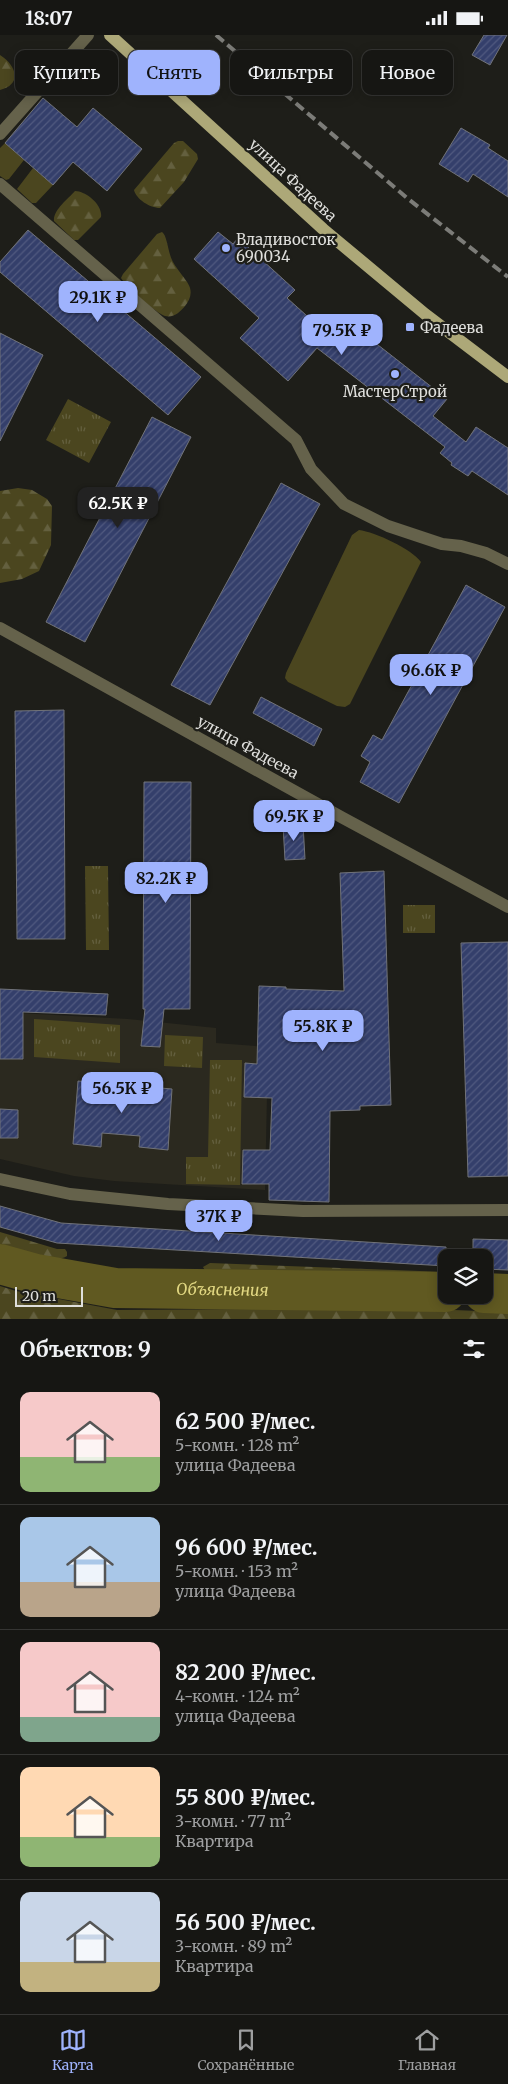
<!DOCTYPE html>
<html lang="ru">
<meta charset="utf-8">
<style>
body{margin:0;font-family:Merriweather,serif;background:#1f1f1c;color:#f1f3f6;height:100vh;display:flex;flex-direction:column;font-size:19px;white-space:nowrap}
*{box-sizing:border-box;margin:0}
p{font-size:16px;color:#9e9fa0}
.icon{flex:none;width:28px;height:28px;fill:none;stroke:currentColor;stroke-width:2;stroke-linecap:round;stroke-linejoin:round}
.map{position:relative;height:1284px;overflow:hidden}
.drawer{display:flex;flex-direction:column;background:#161613;flex:1}
.drawer>*{flex:none}
.top-card{position:absolute;left:15px;top:15px;width:479px;height:45px;display:flex;gap:10px}
.tools{position:absolute;left:438px;top:1214px;display:grid;gap:10px}
.tools a{display:grid;place-items:center;width:55px;height:55px;border-radius:10px;background:#161613;box-shadow:0 2px 12px #0003,0 0 0 1px #353533;font-size:25px}
.scale{position:absolute;left:15px;bottom:12px;width:68px;box-sizing:border-box;padding-left:5px;border:2px solid #dfdfdc;border-top:0;font-size:14px;line-height:18px;white-space:nowrap;color:#dfdfdc;-webkit-text-stroke:4px #1e1e19;paint-order:stroke}
.price{position:absolute;translate:-50% -42px;padding:0 11px;border-radius:10px;background:#9fb3fd;color:#111;font-size:16px;line-height:32px;filter:drop-shadow(0 1px 2px #0008)}
.price::after{content:'';position:absolute;left:50%;top:30px;width:15px;height:11px;margin-left:-8px;background:inherit;clip-path:polygon(0 0,100% 0,50% 100%)}
.price.on{background:#222;color:#fff}
ul{padding:0;list-style:none}
li{display:flex;align-items:center;gap:15px;height:125px;padding:0 20px}
li+li{border-top:1px solid #353533}
li span{display:grid;place-items:center;flex:none;width:140px;height:100px;border-radius:10px;color:#555}
li>.icon{margin-inline-start:auto}
span .icon{width:60px;height:60px;fill:#fffc;stroke-width:1}
li b{font-size:21px}
h2{display:flex;justify-content:space-between;align-items:center;height:60px;padding:0 20px;font-size:21px}
.chip{padding:0 18px;border-radius:10px;background:#161613;box-shadow:0 2px 12px #0003,0 0 0 1px #353533;font-size:18px;line-height:45px}
.chip.on{background:#9fb3fd;color:#111}
.status{display:flex;justify-content:space-between;align-items:center;height:35px;padding:0 25px;background:#161613;direction:ltr}
.status svg{height:14px;fill:currentColor}
.dock{display:flex;justify-content:space-around;align-items:center;height:70px;border-top:1px solid #353533;background:#161613;font-size:14px;color:#9e9fa0}
.dock a{display:grid;justify-items:center;gap:2px}
.dock .on{color:#9fb3fd}
.map>svg:first-child{display:block}
.built{fill:#2b291f}
.grass{fill:#4b461f}
.forest{fill:url(#forest-firs)}
.park{fill:url(#park-tufts)}
.lines{fill:none;stroke-linecap:round;stroke-linejoin:round}
.river{stroke:#605921;stroke-width:40}
.building{fill:url(#building-hatch);stroke:#717379}
.minor{stroke:#65624b;stroke-width:12}
.primary{stroke:#ada878;stroke-width:12}
.rail{stroke:#7c7c78;stroke-width:4;stroke-dasharray:10 5;stroke-linecap:butt}
.poi-dot{fill:#9fb3fd;stroke:#1e1e19;stroke-width:2}
.labels{text-anchor:middle;dominant-baseline:central;stroke-width:4.5;stroke-linejoin:round;paint-order:stroke}
.street-label{font-size:15px;fill:#dfdfdc;stroke:#1e1e19}
.poi-label{font-size:15px;fill:#dfdfdc;stroke:#1e1e19;text-anchor:start}
.water-label{font-size:16px;font-style:italic;fill:#e1d782;stroke:#1e1e19}
</style>
<div class="status"><b>18:07</b><svg viewBox="0 0 49 12"><path d="M0 12V9h3v3zM5 12V6h3v6zM10 12V3h3v9zM15 12V0h3v12zM26 1h20v11H26zM47 4h2v5h-2z"/></svg></div>
<div class="map">
<svg width="508" height="1284" viewBox="0 0 508 1284">
<defs>
<pattern id="forest-firs" width="22" height="20" patternUnits="userSpaceOnUse" patternTransform="scale(1.25)"><rect width="22" height="20" fill="#4b461f"/><path d="M5 1l3.5 6h-7zM16 11l3.5 6h-7z" fill="#64603f"/></pattern>
<pattern id="park-tufts" width="24" height="20" patternUnits="userSpaceOnUse" patternTransform="scale(1.25)"><rect width="24" height="20" fill="#4b461f"/><path d="M3 7l-1-3M5 7V3M7 7l1-3M15 17l-1-3M17 17v-4M19 17l1-3" fill="none" stroke="#64603f"/></pattern>
<pattern id="building-hatch" width="6" height="6" patternUnits="userSpaceOnUse" patternTransform="scale(1.25)"><rect width="6" height="6" fill="#343f6b"/><path d="M-1 1l2-2M0 6l6-6M5 7l2-2" fill="none" stroke="#515a80"/></pattern>
</defs>
<rect width="100%" height="100%" fill="#1e1e19"/>
<path class="built" d="M0 977 128 984 216 993V1008L268 1012 265 1155 114 1146 74 1141 0 1124Z"/>
<path class="grass" d="M5 108 24 125 9 144 6 145 0 141V113Z
M33 133 53 150 36 168H32L17 154Z
M359 495C375 497 412 514 421 527L350 669 345 672 337 671 288 647 285 643 286 638 352 500Z"/>
<path class="forest" d="M0 20C16 30 23 49 0 55Z
M178 106H183L197 119 198 124 184 147 160 173C150 173 136 164 134 155L174 108Z
M75 156C86 156 103 170 101 182L78 205H74L54 186C53 175 68 164 75 156Z
M162 197C167 200 168 217 172 225 176 234 189 247 190 253 192 260 189 266 185 271 180 277 174 283 165 281 157 279 126 251 121 243L123 239 157 199Z
M18 453 32 455 47 464 52 471 51 510 39 536 22 544 0 548V456Z
M0 1197 57 1214H65L67 1217V1221C51 1231 17 1214 0 1209Z
M210 1228 446 1237V1244L206 1237 203 1232Z
M0 1251 16 1256 117 1275 405 1273 503 1277 508 1278V1284H0Z"/>
<path class="park" d="M68 364 111 387 89 428 46 405Z
M85 831H108L109 915H86Z
M403 870H435V898H403Z
M34 984 120 990V1028L34 1022Z
M165 1000 203 1002 202 1033 164 1031Z
M210 1025H242L240 1150 186 1149V1122H208Z"/>
<g class="lines">
<g class="river">
<path id="s1" d="M0 1229 36 1239 115 1253 446 1257"/>
<path d="M484 1258 508 1259"/>
</g>
</g>
<path class="building" d="M484 0H507L490 30 472 20Z
M43 63 77 92 93 73 142 114 107 156 73 127 53 150 5 108Z
M461 93 490 110 488 113 508 126V162L473 139 468 147 439 129Z
M28 195 201 342 168 380 0 237V227Z
M218 197 233 209 238 203 295 255 287 263 335 306 350 288 447 364 433 381 466 407 476 392 508 413V460L472 436 468 441 451 430 452 428 440 418 445 412 317 313 288 346 240 303 259 283 194 224Z
M0 298 43 320 0 406Z
M152 382 191 402 85 607 46 587Z
M281 448 320 469 210 670 171 650Z
M466 550 505 572 399 768 360 747 370 727 361 721 373 700 382 705Z
M261 662 322 694 314 711 253 678Z
M64 675 65 904H17L15 676Z
M144 747H191L190 974H164L160 1012 141 1011 145 974H143Z
M303 789 305 824 285 825 283 790Z
M384 836 391 1070 360 1071V1075L330 1076 329 1167 269 1165V1149H242L243 1115H270L272 1063 244 1062 245 1028 257 1029 259 951 286 952V954L344 956 340 838Z
M508 907V1141L468 1142 461 908Z
M0 954 108 959 106 980 23 977V1024H0Z
M78 1046 172 1054 168 1115 139 1112 140 1101 102 1098 101 1112 73 1109Z
M0 1074 18 1075V1103H0Z
M0 1171 61 1188 446 1212V1231L57 1208 0 1192Z
M473 1204 508 1205V1235L484 1234V1222H473Z"/>
<g class="lines">
<path class="minor" d="M0 99 88 0
M0 149 296 405 311 434 344 469 388 491 442 509 461 511 486 518 508 529
M0 593 343 783 508 872
M0 1144 70 1159 168 1169 303 1176 508 1175"/>
<path class="primary" d="M110 0 323 194 425 279 508 342"/>
<path class="rail" d="M216 0 407 163 508 242"/>
</g>
<g class="poi-dot">
<circle cx="226" cy="213" r="5"/>
<rect x="405" y="287" width="10" height="10" rx="2.5"/>
<circle cx="395" cy="339" r="5"/>
</g>
<g class="labels">
<g class="street-label">
<text transform="translate(293 145) rotate(43)">улица Фадеева</text>
<text transform="translate(248 712) rotate(29)">улица Фадеева</text>
</g>
<g class="poi-label">
<text x="236" y="204">Владивосток<tspan x="236" dy="17">690034</tspan></text>
<text x="420" y="292">Фадеева</text>
<text x="395" y="356" text-anchor="middle">МастерСтрой</text>
</g>
<g class="water-label">
<text stroke="none"><textPath href="#s1" startOffset="225">Объяснения</textPath></text>
</g>
</g>
</svg>
<div class="tools">
<a><svg class="icon" aria-label="layers" viewBox="0 0 24 24"><path d="M12 4l9 5-9 5-9-5zM3 14l9 5 9-5"/></svg></a>
</div>
<div class="scale">20 m</div>
<b class="price" style="left:98px;top:288px">29.1K ₽</b>
<b class="price" style="left:342px;top:321px">79.5K ₽</b>
<b class="price on" style="left:118px;top:494px">62.5K ₽</b>
<b class="price" style="left:431px;top:661px">96.6K ₽</b>
<b class="price" style="left:294px;top:807px">69.5K ₽</b>
<b class="price" style="left:166px;top:869px">82.2K ₽</b>
<b class="price" style="left:323px;top:1017px">55.8K ₽</b>
<b class="price" style="left:122px;top:1079px">56.5K ₽</b>
<b class="price" style="left:219px;top:1207px">37K ₽</b>
<div class="top-card">
<a class="chip">Купить</a>
<a class="chip on">Снять</a>
<a class="chip">Фильтры</a>
<a class="chip">Новое</a>
</div>
</div>
<section class="drawer">
<h2>Объектов: 9<svg class="icon" aria-label="filters" viewBox="0 0 24 24"><path d="M4 7h16M4 17h16"/><circle cx="9" cy="7" r="2"/><circle cx="15" cy="17" r="2"/></svg></h2>
<ul>
<li><span style="background:linear-gradient(#f6c9c9 65%,#8fb573 0)"><svg class="icon" aria-label="home" viewBox="0 0 24 24"><path d="M3 11l9-7 9 7M6 9v11h12V9"/></svg></span><div><b>62 500 ₽/мес.</b><p>5-комн. · 128 m²</p><p>улица Фадеева</p></div></li>
<li><span style="background:linear-gradient(#a9c7e8 65%,#b9a48a 0)"><svg class="icon" aria-label="home" viewBox="0 0 24 24"><path d="M3 11l9-7 9 7M6 9v11h12V9"/></svg></span><div><b>96 600 ₽/мес.</b><p>5-комн. · 153 m²</p><p>улица Фадеева</p></div></li>
<li><span style="background:linear-gradient(#f6c9c9 75%,#7fa58c 0)"><svg class="icon" aria-label="home" viewBox="0 0 24 24"><path d="M3 11l9-7 9 7M6 9v11h12V9"/></svg></span><div><b>82 200 ₽/мес.</b><p>4-комн. · 124 m²</p><p>улица Фадеева</p></div></li>
<li><span style="background:linear-gradient(#ffd9b3 70%,#8fb573 0)"><svg class="icon" aria-label="home" viewBox="0 0 24 24"><path d="M3 11l9-7 9 7M6 9v11h12V9"/></svg></span><div><b>55 800 ₽/мес.</b><p>3-комн. · 77 m²</p><p>Квартира</p></div></li>
<li><span style="background:linear-gradient(#c9d6e8 70%,#c2b280 0)"><svg class="icon" aria-label="home" viewBox="0 0 24 24"><path d="M3 11l9-7 9 7M6 9v11h12V9"/></svg></span><div><b>56 500 ₽/мес.</b><p>3-комн. · 89 m²</p><p>Квартира</p></div></li>
</ul>
</section>
<nav class="dock">
<a class="on"><svg class="icon" aria-label="map" viewBox="0 0 24 24"><path d="M3 6l6-2 6 2 6-2v14l-6 2-6-2-6 2zM9 4v14M15 6v14"/></svg>Карта</a>
<a><svg class="icon" aria-label="saved" viewBox="0 0 24 24"><path d="M7 4h10v16l-5-4-5 4z"/></svg>Сохранённые</a>
<a><svg class="icon" aria-label="home" viewBox="0 0 24 24"><path d="M3 11l9-7 9 7M6 9v11h12V9"/></svg>Главная</a>
</nav>
